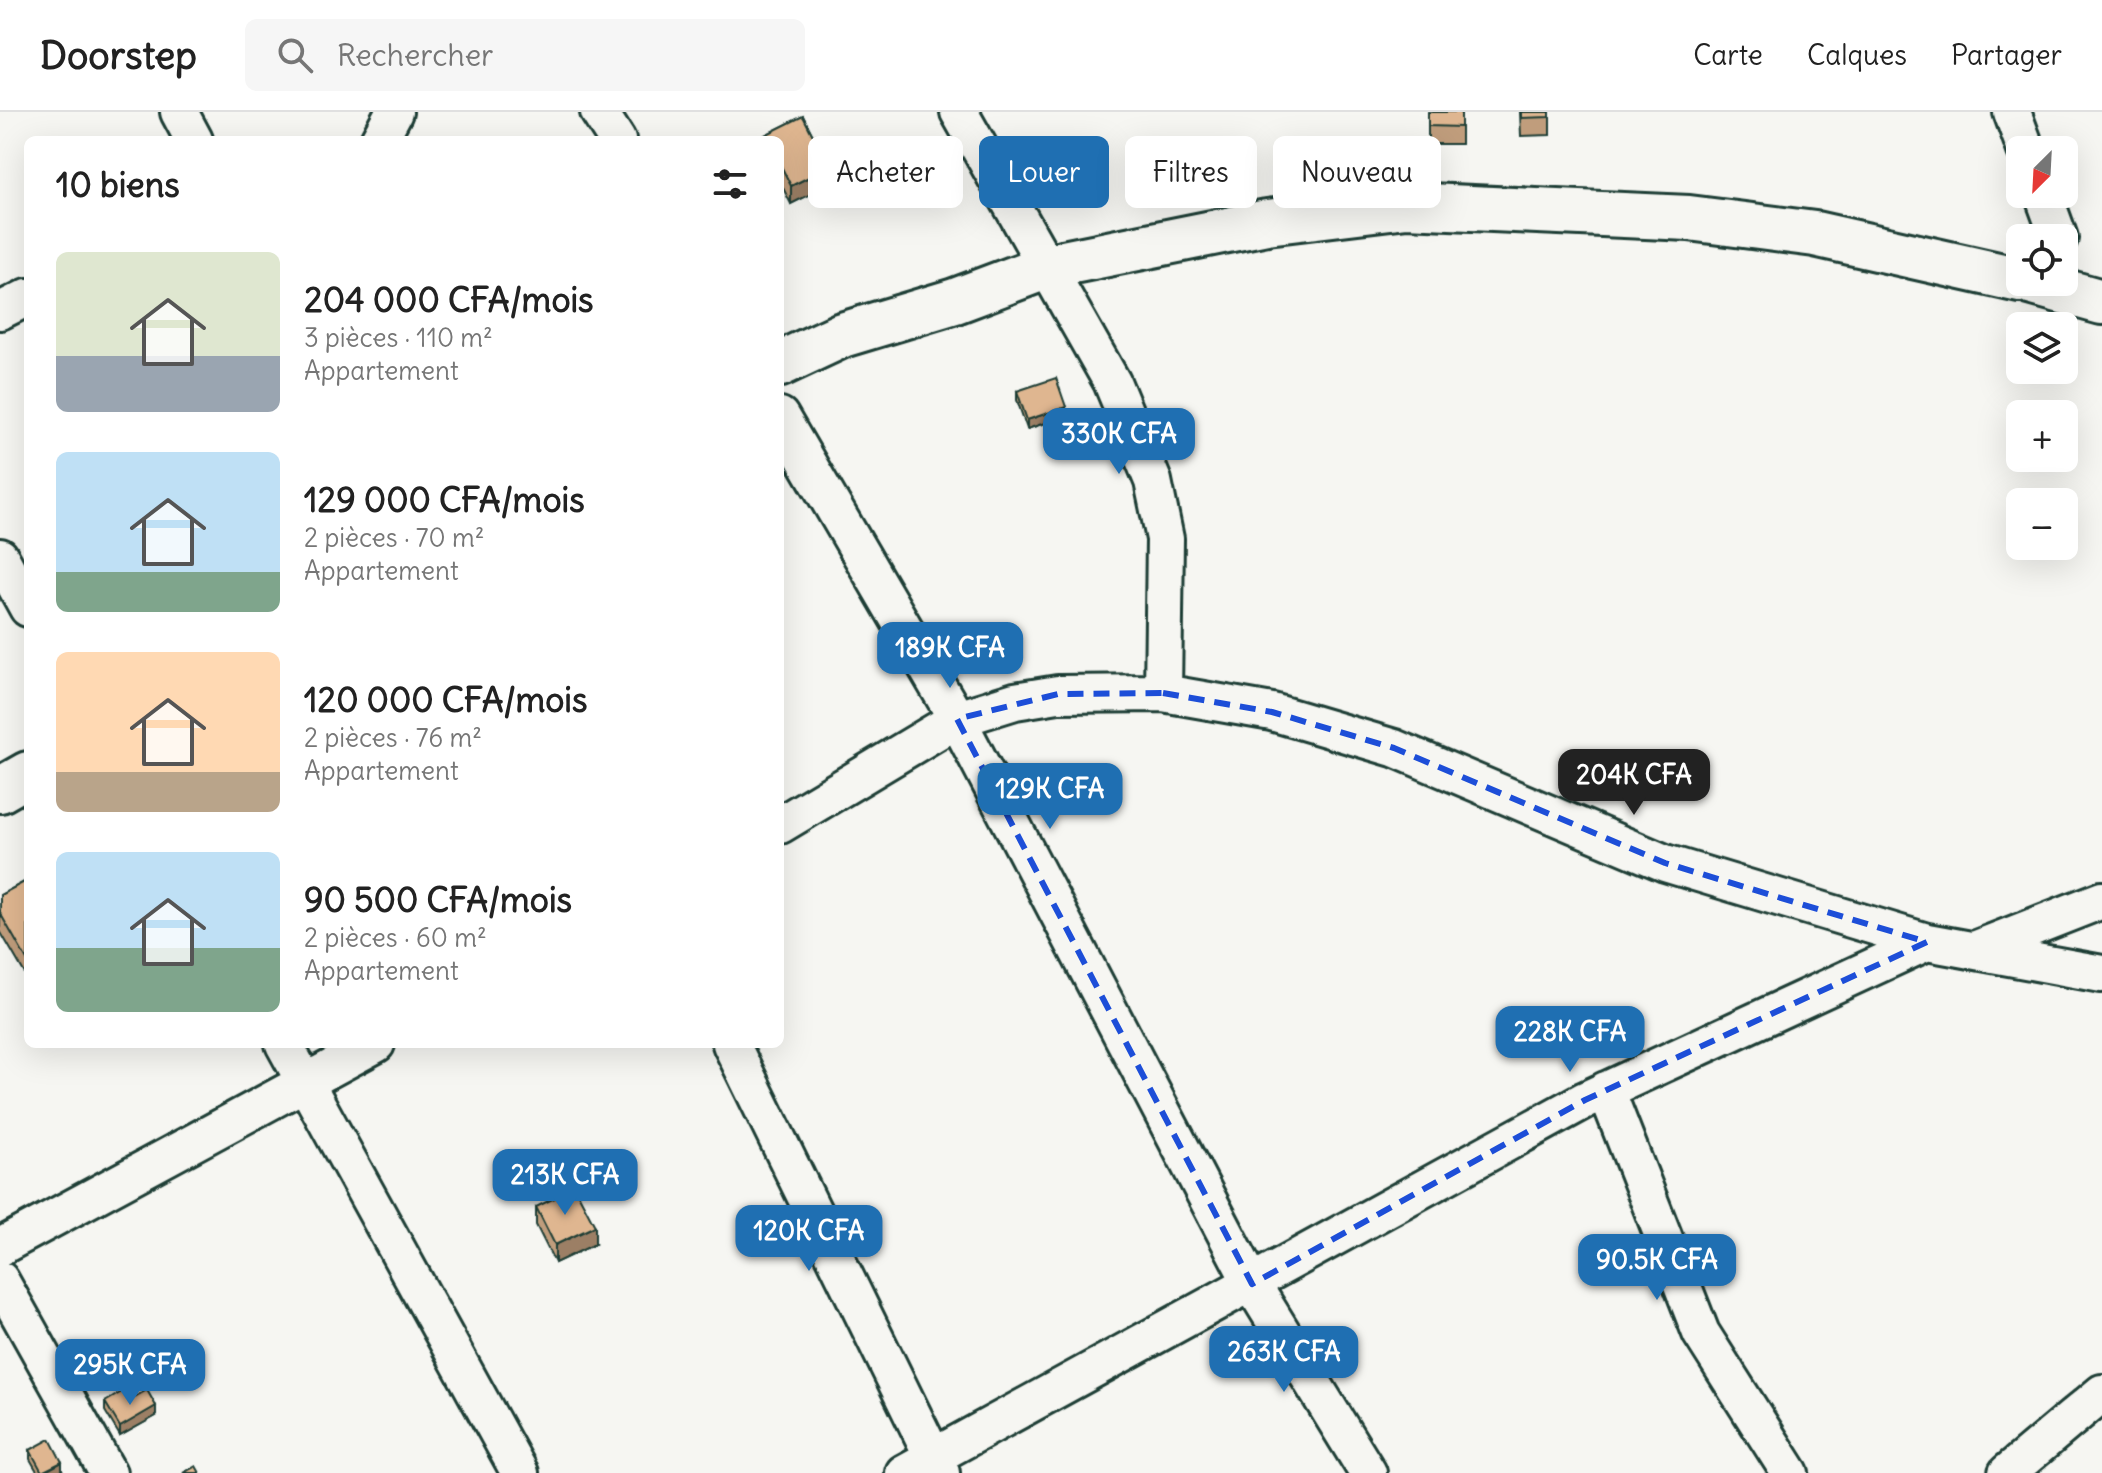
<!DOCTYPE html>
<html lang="fr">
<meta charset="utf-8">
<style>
body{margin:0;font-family:Delius,sans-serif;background:#f6f6f6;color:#222;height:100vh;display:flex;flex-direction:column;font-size:30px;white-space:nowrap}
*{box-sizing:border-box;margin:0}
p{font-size:26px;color:#767676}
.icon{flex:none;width:44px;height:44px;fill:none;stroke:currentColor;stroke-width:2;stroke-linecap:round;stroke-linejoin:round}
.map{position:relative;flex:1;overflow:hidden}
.drawer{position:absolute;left:24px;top:24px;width:760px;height:912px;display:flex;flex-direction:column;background:#fff;border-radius:12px;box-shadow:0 8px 32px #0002}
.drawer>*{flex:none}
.hud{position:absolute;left:808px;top:24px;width:760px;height:72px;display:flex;gap:16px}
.needle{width:52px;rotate:204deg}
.controls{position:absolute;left:2006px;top:24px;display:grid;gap:16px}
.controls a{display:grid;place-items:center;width:72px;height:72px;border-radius:12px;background:#fff;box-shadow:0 8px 32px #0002;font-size:40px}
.price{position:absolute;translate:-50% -68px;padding:0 18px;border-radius:16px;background:#1f6fb2;color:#fff;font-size:26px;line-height:52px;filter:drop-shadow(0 2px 4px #0008)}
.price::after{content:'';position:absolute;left:50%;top:48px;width:24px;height:18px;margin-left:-12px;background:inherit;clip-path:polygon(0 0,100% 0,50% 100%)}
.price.active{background:#222;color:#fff}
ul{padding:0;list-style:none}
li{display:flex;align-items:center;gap:24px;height:200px;padding:0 32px}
li span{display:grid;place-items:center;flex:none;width:224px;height:160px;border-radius:12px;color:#555}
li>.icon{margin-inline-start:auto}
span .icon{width:96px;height:96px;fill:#fffc;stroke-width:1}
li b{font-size:34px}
h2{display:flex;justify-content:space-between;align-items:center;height:96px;padding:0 32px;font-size:34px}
.chip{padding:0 28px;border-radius:12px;background:#fff;box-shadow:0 8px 32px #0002;font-size:28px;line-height:72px}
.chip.active{background:#1f6fb2;color:#fff}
header{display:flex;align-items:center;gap:48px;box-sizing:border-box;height:112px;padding:0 40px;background:#fff;border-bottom:2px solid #e0e0e0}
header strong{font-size:38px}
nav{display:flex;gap:44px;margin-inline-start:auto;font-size:28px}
.search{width:560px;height:72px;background:#f6f6f6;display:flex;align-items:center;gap:20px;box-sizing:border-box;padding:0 28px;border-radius:12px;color:#767676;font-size:30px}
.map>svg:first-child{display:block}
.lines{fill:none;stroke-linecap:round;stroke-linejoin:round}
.street-casing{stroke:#1f3d34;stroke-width:42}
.secondary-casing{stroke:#1f3d34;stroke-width:50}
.street{stroke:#f6f6f2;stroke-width:36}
.secondary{stroke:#f6f6f2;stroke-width:44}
.wall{fill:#c09d7c;stroke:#1f3d34;stroke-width:2}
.shaded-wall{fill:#9c7f65;stroke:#1f3d34;stroke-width:2}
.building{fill:#dfb690;stroke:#1f3d34;stroke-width:2}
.marked{fill:none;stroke:#1d4ed8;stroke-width:6;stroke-dasharray:16 10;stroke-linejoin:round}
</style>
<header>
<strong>Doorstep</strong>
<div class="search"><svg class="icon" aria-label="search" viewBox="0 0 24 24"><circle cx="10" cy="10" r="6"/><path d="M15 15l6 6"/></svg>Rechercher</div>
<nav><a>Carte</a><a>Calques</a><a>Partager</a></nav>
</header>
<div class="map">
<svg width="2102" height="1361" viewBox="0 0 2102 1361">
<rect width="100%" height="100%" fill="#f6f6f2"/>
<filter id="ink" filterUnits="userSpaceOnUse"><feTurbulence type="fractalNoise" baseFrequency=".0125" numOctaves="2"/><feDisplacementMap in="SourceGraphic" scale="16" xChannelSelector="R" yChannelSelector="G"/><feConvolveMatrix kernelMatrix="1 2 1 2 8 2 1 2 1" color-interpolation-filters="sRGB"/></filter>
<g filter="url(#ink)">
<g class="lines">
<defs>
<path id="street" d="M179 0 194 28
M599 0 617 28
M959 0 1112 270 1153 369 1165 427 1163 581
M2012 0 2026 38
M379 28 394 0
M2043 82 2059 126
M0 199 28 185
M780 304 957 607 1252 1172 1368 1361
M0 445 28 496
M780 713 957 607 1015 589 1058 582 1163 581 1272 600 1394 636 1665 751 1927 830 2102 862
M1974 838 2102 788
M284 932 520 1361
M731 932 941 1361
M1606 978 1701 1221 1790 1361
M0 1135 376 932
M0 1168 108 1361
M904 1361 1585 988 1927 830
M2007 1361 2102 1281"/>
<path id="secondary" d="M2030 170 2102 190
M780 252 842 223 955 189 1048 154 1267 110 1407 93 1689 106 1815 122 2020 168
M0 678 28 662"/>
</defs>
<use href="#street" class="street-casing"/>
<use href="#secondary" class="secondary-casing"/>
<use href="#street" class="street"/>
<use href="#secondary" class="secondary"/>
</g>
<path class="wall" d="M1428 0H1461V32H1428Z
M1520 0H1550V23L1521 24Z
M803 4 829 55V73L791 92 780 70V28H765V23Z
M1017 279 1066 304 1027 317 1017 288Z
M28 768V867L0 819V783Z
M536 1095 595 1132 555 1151 536 1113Z
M131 1287 156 1304 120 1324 105 1299V1290Z
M30 1338 62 1359 58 1361H38L30 1347Z"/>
<path class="shaded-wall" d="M829 55V73L791 92V74Z
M1066 295V304L1027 317V308Z
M595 1114V1132L555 1151V1133Z
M156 1294V1304L120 1324V1315Z
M62 1350V1359L58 1361H42Z"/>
<path class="building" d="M1428 0H1461V15L1428 14Z
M1521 0H1550V5L1521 6Z
M803 4 829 55 791 74 780 52V28H768L765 23Z
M1056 266 1066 295 1027 308 1017 279Z
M28 768V850L0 801V783Z
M575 1076 595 1114 555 1133 536 1095Z
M125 1278 131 1287 147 1278 156 1294 120 1315 105 1290Z
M50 1327 62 1350 42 1360 30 1338Z
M196 1354 200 1361H183Z"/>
</g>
<path class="marked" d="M1163 581 1272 600 1394 636 1665 751 1927 830 1585 988 1252 1172 957 607 1058 582Z"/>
</svg>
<div class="controls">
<a><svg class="needle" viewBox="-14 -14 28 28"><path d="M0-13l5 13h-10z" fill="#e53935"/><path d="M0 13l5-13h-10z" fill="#767676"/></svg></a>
<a><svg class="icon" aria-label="locate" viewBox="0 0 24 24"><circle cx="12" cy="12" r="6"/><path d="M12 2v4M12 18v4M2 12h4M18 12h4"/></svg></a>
<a><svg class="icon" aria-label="layers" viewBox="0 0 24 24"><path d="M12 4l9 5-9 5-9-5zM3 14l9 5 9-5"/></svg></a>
<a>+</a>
<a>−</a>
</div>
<b class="price" style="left:1119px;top:364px">330K CFA</b>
<b class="price" style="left:950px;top:578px">189K CFA</b>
<b class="price active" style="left:1634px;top:705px">204K CFA</b>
<b class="price" style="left:1050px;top:719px">129K CFA</b>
<b class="price" style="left:1570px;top:962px">228K CFA</b>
<b class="price" style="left:565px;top:1105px">213K CFA</b>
<b class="price" style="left:809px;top:1161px">120K CFA</b>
<b class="price" style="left:1657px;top:1190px">90.5K CFA</b>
<b class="price" style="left:1284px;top:1282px">263K CFA</b>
<b class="price" style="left:130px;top:1295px">295K CFA</b>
<div class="hud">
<a class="chip">Acheter</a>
<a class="chip active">Louer</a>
<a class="chip">Filtres</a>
<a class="chip">Nouveau</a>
</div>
<section class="drawer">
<h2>10 biens<svg class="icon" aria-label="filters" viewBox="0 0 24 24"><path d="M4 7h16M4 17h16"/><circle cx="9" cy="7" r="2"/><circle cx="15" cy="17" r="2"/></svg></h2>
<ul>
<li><span style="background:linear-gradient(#dfe7d0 65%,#9aa5b1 0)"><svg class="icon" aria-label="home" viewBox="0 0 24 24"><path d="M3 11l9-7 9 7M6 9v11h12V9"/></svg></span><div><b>204 000 CFA/mois</b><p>3 pièces · 110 m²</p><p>Appartement</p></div></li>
<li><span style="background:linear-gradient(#bfe0f5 75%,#7fa58c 0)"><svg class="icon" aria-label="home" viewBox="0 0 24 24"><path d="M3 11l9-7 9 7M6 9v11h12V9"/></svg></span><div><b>129 000 CFA/mois</b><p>2 pièces · 70 m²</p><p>Appartement</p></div></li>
<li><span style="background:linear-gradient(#ffd9b3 75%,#b9a48a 0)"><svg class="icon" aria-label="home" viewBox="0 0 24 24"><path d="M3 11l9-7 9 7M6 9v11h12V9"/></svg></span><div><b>120 000 CFA/mois</b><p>2 pièces · 76 m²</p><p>Appartement</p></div></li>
<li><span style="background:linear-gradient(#bfe0f5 60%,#7fa58c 0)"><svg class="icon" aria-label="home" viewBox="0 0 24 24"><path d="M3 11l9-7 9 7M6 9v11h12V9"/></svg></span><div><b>90 500 CFA/mois</b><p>2 pièces · 60 m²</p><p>Appartement</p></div></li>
</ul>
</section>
</div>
